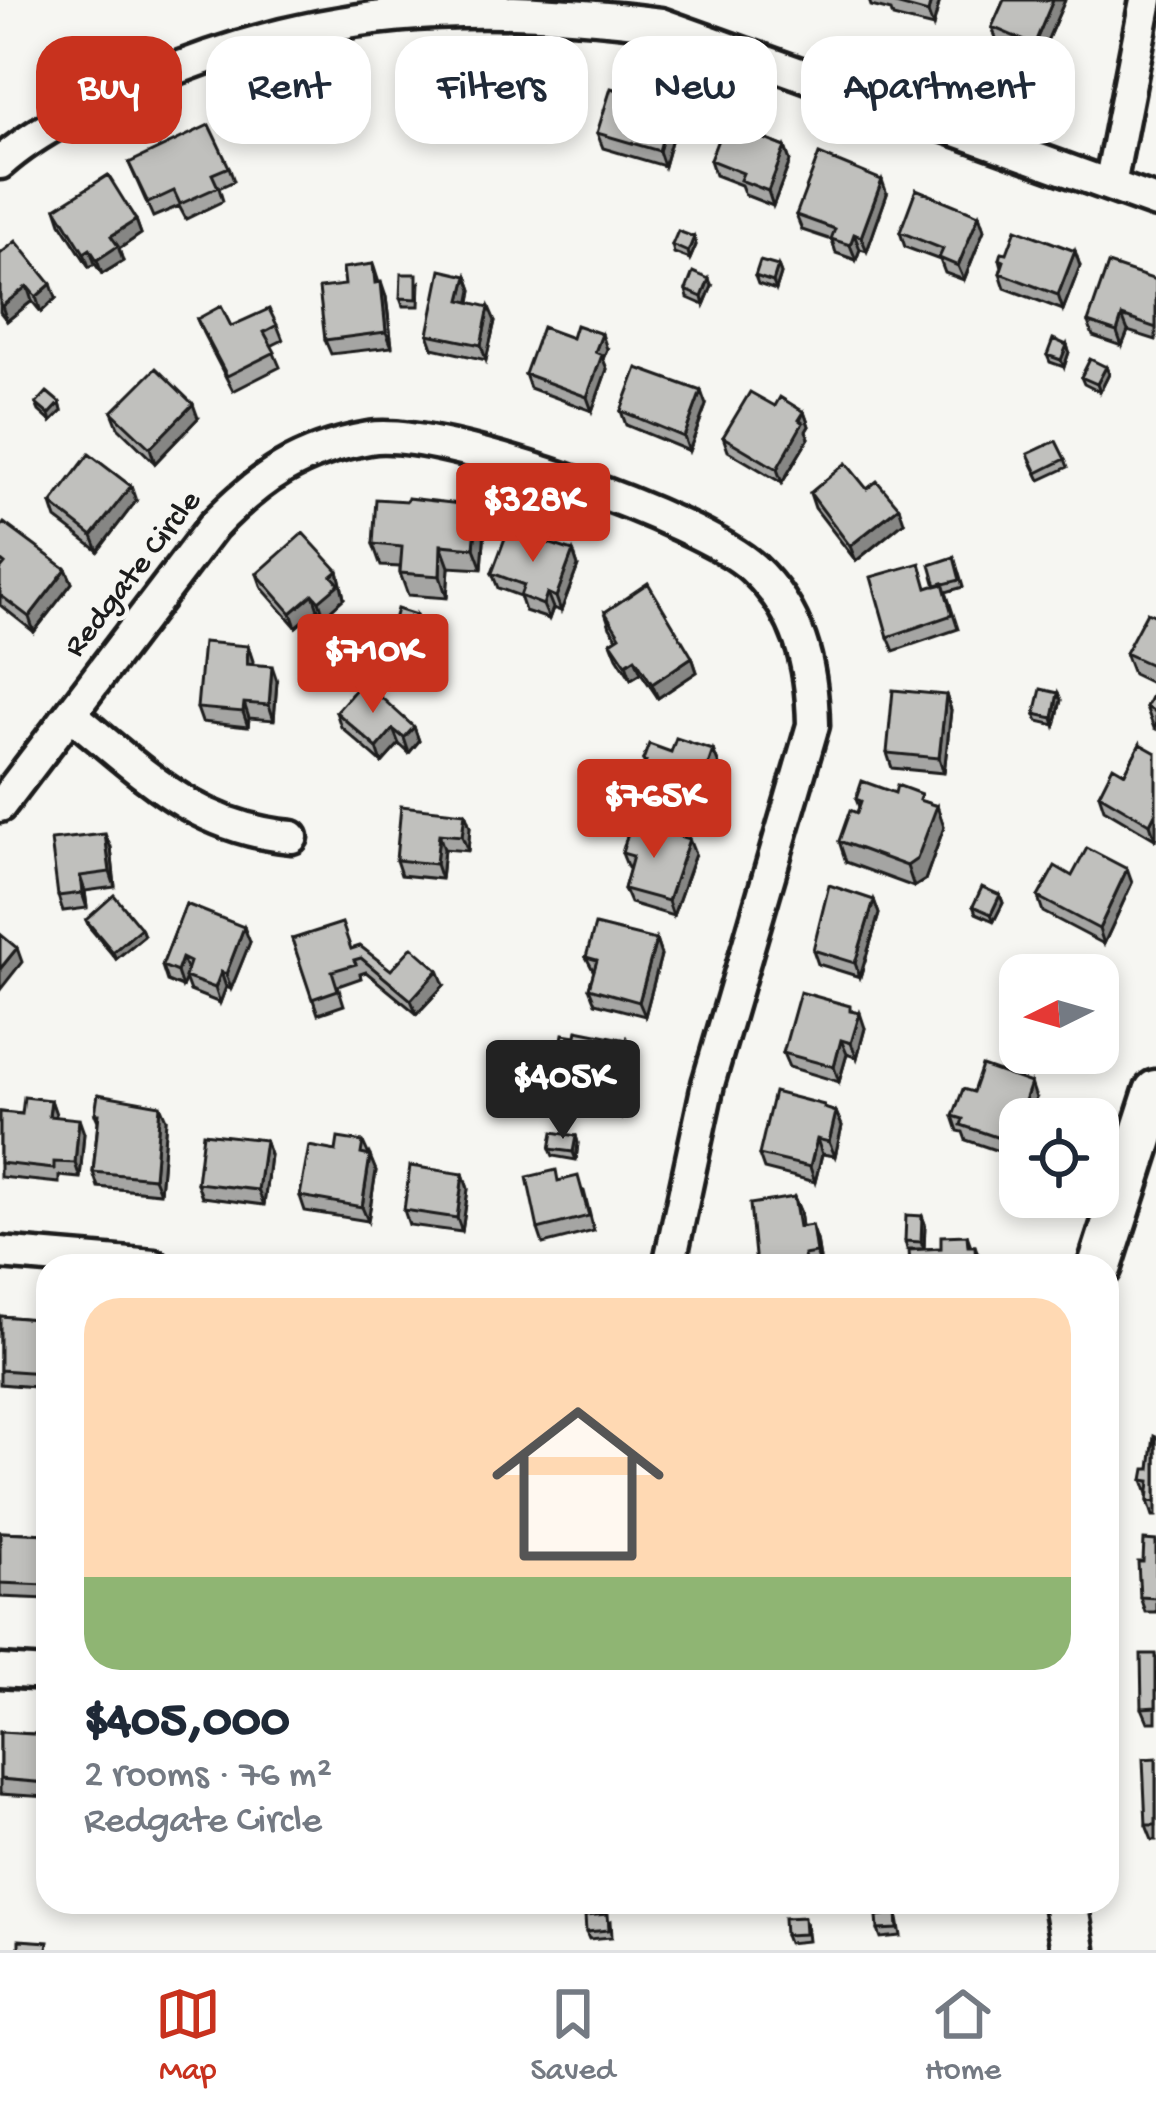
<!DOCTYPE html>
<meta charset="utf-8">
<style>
body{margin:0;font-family:"Gochi Hand",sans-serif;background:#f6f6f7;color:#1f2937;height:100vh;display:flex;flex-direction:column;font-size:45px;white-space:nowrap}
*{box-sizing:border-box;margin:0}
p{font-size:39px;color:#747a83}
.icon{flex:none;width:66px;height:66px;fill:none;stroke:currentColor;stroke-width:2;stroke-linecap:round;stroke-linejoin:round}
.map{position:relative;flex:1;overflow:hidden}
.side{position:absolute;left:36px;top:1254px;width:1083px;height:660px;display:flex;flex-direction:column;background:#fff;border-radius:36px;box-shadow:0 6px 18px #0003}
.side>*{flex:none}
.top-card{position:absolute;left:36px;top:36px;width:1086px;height:108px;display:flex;gap:24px}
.needle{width:78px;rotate:265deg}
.buttons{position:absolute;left:999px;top:954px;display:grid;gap:24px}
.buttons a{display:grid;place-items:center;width:120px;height:120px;border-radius:24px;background:#fff;box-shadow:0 6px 18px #0003;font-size:60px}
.price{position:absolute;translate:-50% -102px;padding:0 27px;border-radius:12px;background:#c8321e;color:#fff;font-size:39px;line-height:78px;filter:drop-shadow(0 3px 6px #0008)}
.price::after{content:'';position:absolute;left:50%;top:72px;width:36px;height:27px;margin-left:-18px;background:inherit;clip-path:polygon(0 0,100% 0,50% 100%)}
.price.selected{background:#222;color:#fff}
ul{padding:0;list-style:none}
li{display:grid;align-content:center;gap:24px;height:636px;padding:0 48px}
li+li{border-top:3px solid #e0e1e3}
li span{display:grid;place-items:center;height:372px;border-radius:36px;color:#555}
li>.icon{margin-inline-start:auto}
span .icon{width:216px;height:216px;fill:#fffc;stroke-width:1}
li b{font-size:51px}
.tag{padding:0 42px;border-radius:36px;background:#fff;box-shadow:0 6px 18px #0003;font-size:42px;line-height:108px}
.tag.selected{background:#c8321e;color:#fff}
.tab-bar{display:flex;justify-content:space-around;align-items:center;height:168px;border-top:3px solid #e0e1e3;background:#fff;font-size:33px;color:#747a83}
.tab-bar a{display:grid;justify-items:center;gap:6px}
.tab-bar .selected{color:#c8321e}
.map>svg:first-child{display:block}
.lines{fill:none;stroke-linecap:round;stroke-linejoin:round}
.minor-casing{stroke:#1c1c1c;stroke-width:39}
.secondary-casing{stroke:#1c1c1c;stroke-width:51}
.minor{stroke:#f6f6f2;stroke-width:30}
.secondary{stroke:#f6f6f2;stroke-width:42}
.wall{fill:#a5a5a3;stroke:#1c1c1c;stroke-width:3}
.shaded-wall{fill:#868684;stroke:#1c1c1c;stroke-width:3}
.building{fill:#c0c0bd;stroke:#1c1c1c;stroke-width:3}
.labels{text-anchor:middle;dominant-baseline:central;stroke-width:9;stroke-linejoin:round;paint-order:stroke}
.street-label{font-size:33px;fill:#1c1c1c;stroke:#f6f6f2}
</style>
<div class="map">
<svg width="1156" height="1950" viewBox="0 0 1156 1950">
<rect width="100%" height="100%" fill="#f6f6f2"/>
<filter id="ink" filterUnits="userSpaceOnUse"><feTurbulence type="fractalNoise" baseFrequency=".00833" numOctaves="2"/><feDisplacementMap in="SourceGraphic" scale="24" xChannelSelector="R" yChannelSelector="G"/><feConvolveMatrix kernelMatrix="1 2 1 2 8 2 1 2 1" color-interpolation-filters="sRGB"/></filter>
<g filter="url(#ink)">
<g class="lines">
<defs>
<path id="minor" d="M0 163C39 128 95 103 143 82 319 6 473 0 661 24L1156 202
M1110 185 1146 0
M72 715C145 774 194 828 292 837
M0 806 213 526C260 477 301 450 369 438 438 426 701 519 753 568 799 611 812 664 813 725L708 1084 669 1266
M0 1253 154 1266
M0 1671 48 1674"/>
<path id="secondary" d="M1100 1266 1156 1092
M1065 1902 1073 1950"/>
</defs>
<use href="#minor" class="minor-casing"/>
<use href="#secondary" class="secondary-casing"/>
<use href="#minor" class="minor"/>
<use href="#secondary" class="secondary"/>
</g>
<path class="wall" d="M869 0H940L933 27 893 17 891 11 871 6Z
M1004 0H1065L1039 59 997 41 992 27Z
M536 76 542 91 540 137 476 134 471 120Z
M672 106 677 120 664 166 603 148 597 133Z
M761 132 764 139 785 147 790 161 773 206 745 195 741 185 715 175 710 160Z
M129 163 229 167 234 181 219 188 223 201 186 219 179 206 153 217Z
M887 194 867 251 860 249 856 260 836 253 832 240 802 230 796 215Z
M56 208 136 220 141 234 119 249 123 261 102 274 95 264 89 267 61 223Z
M979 215 984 230 964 280 945 273 940 260 905 247 900 232Z
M694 237 696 245 690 259 674 253 672 245Z
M1075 251 1080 266 1063 310 1005 288 1000 273 1002 267 1000 259 1007 253Z
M0 254 56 298 41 312 32 301 7 321 0 312Z
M373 264 379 283 386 297 392 347 331 354 325 340 345 285Z
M778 266 781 274 776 290 758 284 755 276Z
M467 276 472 290 470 302 495 321 486 360 433 348 428 334Z
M1156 280V340L1128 331 1122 346 1093 336 1088 322Z
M420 282 419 306H403L400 298Z
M712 286 704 305 688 298 686 290Z
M197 319 231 326 277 325 283 340 271 346 280 367 233 391 203 333Z
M1067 345 1069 352 1064 367 1050 362 1047 355Z
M607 349 603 359 607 369 592 411 530 388 525 374Z
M1106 367 1109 374 1100 392 1084 384 1081 377Z
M60 403 62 411 51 422 39 411 36 404Z
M706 405 689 451 626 425 621 411Z
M775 406 804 412 809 426 806 431 809 438 782 483 728 451 723 437Z
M112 412 198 418 155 463 118 427Z
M1065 459 1068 467 1040 480 1031 462Z
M867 489 904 522 856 561 815 508 810 493Z
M136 501 98 551 56 519 51 504Z
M485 527 482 569 449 567 447 598 408 595 400 573V567L381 566 373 544Z
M0 528 66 569 72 583 34 632 0 605Z
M573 551 578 566 561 611 553 608 549 619 525 611 520 596 498 588 492 573Z
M954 557 963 587 946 592 958 629 894 651 888 637 928 588 936 586Z
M338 571 344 598 324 616 318 609 296 627 262 588 257 574Z
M605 612 692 657 697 672 658 698 641 673 631 679 617 657 611 642 617 638 610 627Z
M1156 616V685L1133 674 1125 653Z
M419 623 412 647 393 641 390 634Z
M248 646 253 665 277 681 274 720 249 718 248 727 202 722 197 708Z
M1156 688V729L1154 728 1146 707Z
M1058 693 1061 700 1055 725 1038 721 1035 714Z
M946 695 951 710 944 773 892 768 887 753Z
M336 712 414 727 419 741 409 753 399 744 382 763 341 727Z
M1140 744 1155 839 1104 809 1099 794 1125 773Z
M713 750 719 765 701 816 645 796 639 782 645 765 643 760 671 752Z
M856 799 924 802 937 806 944 827 925 880 914 887 846 862 839 841 857 813 859 807Z
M465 813 470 827 468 851 444 849 441 879 401 875 396 860Z
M641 833 695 854 673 916 630 903 624 889 630 869 628 868 622 853Z
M111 848 115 887 85 891 87 908 63 911 58 896Z
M1072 876 1132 883 1104 944 1043 912 1038 897Z
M1000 895 1003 903 994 921 976 913 973 906Z
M874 900 879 914 860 977 818 964 813 950Z
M186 904 250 942 231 989 226 987 220 1003 190 991 185 978 182 987 167 981 162 966Z
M86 920 141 928 144 936 116 959 89 927Z
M292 939 351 949 391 970 444 985 417 1014 366 972 360 974 361 978 338 986 344 1005 318 1014Z
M656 940 661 955 645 1016 595 1003 589 988 594 972 586 957Z
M1020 975V1031L1014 1028 1009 1014 1017 994 1012 980Z
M852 1011 865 1028 857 1058 847 1054 839 1082 789 1067 783 1053Z
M576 1036 633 1055 621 1116 570 1106 565 1091 567 1077H563L558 1062Z
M973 1092 1036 1098 1020 1119V1146L1016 1157 966 1140 963 1132 958 1131 953 1116Z
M51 1100 56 1117 84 1133 80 1178 59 1176V1183L0 1177V1112L22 1114Z
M826 1109 836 1112 842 1126 835 1156 822 1154 815 1182 764 1169 759 1155Z
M95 1114 166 1119 160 1193 98 1187 93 1172 98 1121Z
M576 1136 578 1143 576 1160 553 1156 550 1149Z
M265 1140 270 1155 264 1205 202 1197 197 1183Z
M363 1142 376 1171 368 1221 305 1211 300 1196 336 1151Z
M463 1174 468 1189 462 1232 409 1225 404 1210Z
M560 1181 584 1191 594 1231 543 1244 538 1229Z
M794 1197 800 1211 802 1227 817 1240 821 1266H756Z
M922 1216 925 1224 924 1249 941 1248 967 1235 971 1246H975L981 1261 920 1249H907L905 1241Z
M0 1316 47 1320 48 1388 0 1384Z
M1156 1437V1516H1153L1148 1501V1494L1143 1480 1150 1469Z
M0 1532 48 1534V1599L0 1597Z
M1156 1541V1612H1145L1140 1597Z
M1156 1654V1722H1148L1142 1708Z
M0 1732 48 1735V1797L0 1794Z
M1156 1758V1840H1152L1146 1825Z
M897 1913 901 1936 881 1938 878 1930Z
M611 1921 612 1937 589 1939 586 1932Z
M806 1924 808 1941 788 1943 785 1935Z"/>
<path class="shaded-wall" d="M931 0H940L933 27 928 13Z
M1053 0H1065L1039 59 1034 45Z
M536 76 542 91 540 137 535 123Z
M672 106 677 120 664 166 659 151Z
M785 147 790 161 773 206 768 191Z
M882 180 887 194 867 251 861 237Z
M979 215 984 230 964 280 958 266Z
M136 220 141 234 119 249 123 261 102 274 97 260 111 236Z
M854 234 860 249 856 260 850 245Z
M694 237 696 245 690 259 688 252Z
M90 249 95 264 89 267 84 253Z
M1075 251 1080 266 1063 310 1058 295Z
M778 266 781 274 776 290 773 282Z
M467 276 472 290 467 315 461 300Z
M709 279 712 286 704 305 702 297Z
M381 282 386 297 392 347 386 332Z
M51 284 56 298 41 312 36 297Z
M27 286 32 301 7 321 2 306Z
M489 307 495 321 486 360 481 345Z
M1122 316 1128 331 1122 346 1117 332Z
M602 334 607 349 603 359 607 369 592 411 587 397 595 352Z
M1067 345 1069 352 1064 367 1061 360Z
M1106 367 1109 374 1100 392 1097 384Z
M701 391 706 405 689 451 684 437Z
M60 403 62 411 51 422 49 415Z
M193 404 198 418 155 463 150 448Z
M804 412 809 426 806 431 809 438 782 483 777 469Z
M131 486 136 501 98 551 92 536Z
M478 506 485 527 482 569 474 548Z
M899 507 904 522 856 561 850 546Z
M441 545 449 567 447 598 440 576Z
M573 551 578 566 561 611 556 597Z
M66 569 72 583 34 632 29 617Z
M338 571 344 598 324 616 319 601 332 576Z
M547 593 553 608 549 619 543 605Z
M313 594 318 609 296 627 291 613Z
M416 615 419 623 412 647 409 639Z
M248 646 253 661 252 679 247 664Z
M692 657 697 672 658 698 652 684Z
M635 658 641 673 631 679 626 664Z
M272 666 277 681 274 720 269 705Z
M1058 693 1061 700 1055 725 1053 718Z
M946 695 951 710 944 773 939 758Z
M244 703 249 718 248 727 243 712Z
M414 727 419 741 409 753 404 738Z
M393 729 399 744 382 763 377 748Z
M713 750 719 765 701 816 696 801Z
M937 806 944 827 925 880 914 887 907 866Z
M1156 812V837L1155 839 1150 824Z
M465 813 470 827 468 851 462 836Z
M105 834 111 848 115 887 110 872Z
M439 834 444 849 441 879 436 864Z
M689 839 695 854 673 916 668 901Z
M1127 869 1132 883 1104 944 1099 929Z
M80 876 85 891 87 908 82 893Z
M1000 895 1003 903 994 921 991 914Z
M874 900 879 914 860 977 855 963Z
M244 927 250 942 231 989 226 974Z
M141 928 144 936 116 959 113 952Z
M656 940 661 955 645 1016 639 1002Z
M17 948 22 962 0 990V969Z
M182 958 188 973 182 987 177 972Z
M438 970 444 985 417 1014 411 1000Z
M221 972 226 987 220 1003 215 988Z
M860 1013 865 1028 857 1058 851 1043Z
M627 1040 633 1055 621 1116 616 1101Z
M841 1040 847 1054 839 1082 834 1067Z
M1031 1083 1036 1098 1029 1119H1020V1146L1016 1157 1011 1142Z
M51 1100 56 1114 54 1131 49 1116Z
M160 1105 166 1119 160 1193 154 1178Z
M836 1112 842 1126 835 1156 829 1142Z
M79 1119 84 1133 80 1178 75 1163Z
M576 1136 578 1143 576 1160 573 1152Z
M817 1139 822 1154 815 1182 810 1167Z
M265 1140 270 1155 264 1205 258 1190Z
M370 1156 376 1171 368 1221 362 1207Z
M463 1174 468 1189 462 1232 457 1218Z
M794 1197 800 1211 804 1242 799 1227Z
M922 1216 925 1224 924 1249 921 1242Z
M812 1225 817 1240 821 1266 816 1253Z
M47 1320 48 1323V1387L43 1373Z"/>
<path class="building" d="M889 0H931L928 13 888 2Z
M1004 0H1053L1034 45 992 27Z
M473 73 536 76 535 123 471 120Z
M611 88 672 106 659 151 597 133Z
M726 119 761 132 760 137 785 147 768 191 740 180 743 173 710 160Z
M209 125 229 167 212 174 218 187 180 204 174 191 148 203 129 163Z
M819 154 882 180 861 237 854 234 850 245 831 239 835 229 796 215Z
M108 175 136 220 111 236 118 246 97 260 90 249 84 253 56 208Z
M916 189 979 215 958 266 939 258 943 249 900 232Z
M1016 229 1075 251 1058 295 1000 273 1004 261 1000 259 1002 252 1007 253Z
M678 231 694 237 688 252 672 245Z
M16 241 51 284 36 297 27 286 2 306 0 304V254Z
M760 261 778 266 773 282 755 276Z
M373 264 375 283 381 282 386 332 325 340 319 288 345 285 343 268Z
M1108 264 1156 280V328L1122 316 1117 332 1088 322Z
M441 270 467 276 461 300 489 307 481 345 428 334Z
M693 272 709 279 702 297 686 290Z
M401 274H417V299L400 298Z
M221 306 231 326 269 309 277 325 264 332 275 352 227 376 197 319Z
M576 325 602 334 595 352 602 355 587 397 525 374 542 327 572 338Z
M1053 339 1067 345 1061 360 1047 355Z
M1090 359 1106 367 1097 384 1081 377Z
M156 368 193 404 150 448 112 412Z
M637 368 701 391 684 437 621 411Z
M47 392 60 403 49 415 36 404Z
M750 392 775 406 780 397 804 412 799 420 803 423 777 469 723 437Z
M1056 441 1065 459 1037 473 1028 454Z
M89 454 131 486 92 536 51 504Z
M846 463 867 489 877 481 899 507 850 546 810 493Z
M408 498 478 506 474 548 441 545 440 576 400 573 402 547 373 544 376 499 407 501Z
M4 523 66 569 29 617 0 595V570L5 564 0 560V528Z
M508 530 573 551 556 597 547 593 543 605 520 596 524 585 492 573Z
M303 533 338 571 332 576 339 584 319 601 313 594 291 613 257 574Z
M954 557 960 580 936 586 930 565Z
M920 563 927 588 943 583 952 615 888 637 871 577Z
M648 583 692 657 652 684 635 658 626 664 611 642 620 636 605 612Z
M397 609 416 615 409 639 390 634Z
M1147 612 1156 616V667L1125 653Z
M203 642 248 646 247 664 272 666 269 705 244 703 243 712 197 708Z
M363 681 414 727 404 738 393 729 377 748 336 712Z
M1156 688V712L1146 707Z
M1041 689 1058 693 1053 718 1035 714Z
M893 690 946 695 939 758 887 753Z
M676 738 713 750 696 801 639 782 646 761 643 760 649 744 671 752Z
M1140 744 1156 753V812L1150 824 1099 794 1113 766 1125 773Z
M862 781 895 793 897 785 921 794 919 800 937 806 917 859 907 866 839 841 850 810 857 813 861 801 856 799Z
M401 806 465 813 462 836 439 834 436 864 396 860Z
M643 825 689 839 668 901 624 889 633 856 622 853 629 829 641 833Z
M105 834 110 872 80 876 82 893 58 896 51 840Z
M1087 848 1127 869 1099 929 1038 897 1055 866 1072 876Z
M829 885 874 900 855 963 813 950Z
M982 887 1000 895 991 914 973 906Z
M114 895 141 928 113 952 86 920Z
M186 904 244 927 226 974 221 972 215 988 185 977 190 962 182 958 177 972 162 966Z
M342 923 351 949 360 946 391 970 412 947 438 970 411 1000 361 958 354 960 356 964 332 971 338 990 312 999 292 939Z
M595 925 656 940 639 1002 589 988 597 960 586 957Z
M0 934 17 948 0 969Z
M1019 962 1055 975H1020V983L1012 980Z
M1020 988V1018L1009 1014Z
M800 992 850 1006V1011L860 1013 851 1043 841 1040 834 1067 783 1053Z
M577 1030 627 1040 616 1101 565 1091 570 1064 558 1062 563 1034 576 1036Z
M982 1066 1031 1083 1011 1142 961 1125 963 1119 953 1116 963 1089 973 1092Z
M774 1092 824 1105V1108L836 1112 829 1142 817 1139 810 1167 759 1155Z
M98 1094 160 1105 154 1178 93 1172 99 1114H95Z
M24 1097 51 1100 49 1116 79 1119 75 1163 54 1162V1169L0 1163V1112L22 1114Z
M553 1132 576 1136 573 1152 550 1149Z
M203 1133 265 1140 258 1190 197 1183Z
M338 1138 363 1142 361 1154 370 1156 362 1207 300 1196 309 1146 336 1151Z
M410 1166 463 1174 457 1218 404 1210Z
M556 1170 558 1181 578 1176 589 1216 538 1229 527 1177Z
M794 1197 799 1227 812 1225 816 1253 804 1255 805 1262 776 1266H756L750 1204Z
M906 1215 922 1216 921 1242 905 1241Z
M967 1235 968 1246H975L976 1266H910L909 1250 941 1248V1236Z
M0 1316 47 1320 43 1373 0 1370Z
M1154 1436 1156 1437V1502L1148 1501 1150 1481 1143 1480 1145 1469H1150Z
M0 1532 48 1534 46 1585 0 1583Z
M1144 1540 1156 1541V1598L1140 1597 1138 1562H1143Z
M1141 1654H1156V1707L1142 1708Z
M0 1732 48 1735V1783L0 1779Z
M1156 1758V1825H1146L1143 1759Z
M897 1913 898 1929 878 1930 877 1916Z
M608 1914 609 1930 586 1932 585 1916Z
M804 1917 805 1934 785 1935 784 1918Z
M19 1940 48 1942 47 1950H19Z"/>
</g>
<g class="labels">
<g class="street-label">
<text transform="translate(134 575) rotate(-52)">Redgate Circle</text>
</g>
</g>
</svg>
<div class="buttons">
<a><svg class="needle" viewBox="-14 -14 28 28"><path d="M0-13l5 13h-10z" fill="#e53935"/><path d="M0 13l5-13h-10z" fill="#747a83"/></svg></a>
<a><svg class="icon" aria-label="locate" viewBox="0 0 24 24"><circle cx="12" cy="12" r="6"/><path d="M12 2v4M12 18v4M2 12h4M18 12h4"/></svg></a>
</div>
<b class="price" style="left:533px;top:565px">$328K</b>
<b class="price" style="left:373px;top:716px">$710K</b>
<b class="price" style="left:654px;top:861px">$765K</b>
<b class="price selected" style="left:563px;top:1142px">$405K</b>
<div class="top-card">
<a class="tag selected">Buy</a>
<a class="tag">Rent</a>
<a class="tag">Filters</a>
<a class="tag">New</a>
<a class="tag">Apartment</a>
</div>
<section class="side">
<ul>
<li><span style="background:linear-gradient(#ffd9b3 75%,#8fb573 0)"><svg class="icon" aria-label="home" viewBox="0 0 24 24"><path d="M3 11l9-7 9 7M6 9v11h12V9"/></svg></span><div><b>$405,000</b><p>2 rooms · 76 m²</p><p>Redgate Circle</p></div></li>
</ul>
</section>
</div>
<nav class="tab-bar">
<a class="selected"><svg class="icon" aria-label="map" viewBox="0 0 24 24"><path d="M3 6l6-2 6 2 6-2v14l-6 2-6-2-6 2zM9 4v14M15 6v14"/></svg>Map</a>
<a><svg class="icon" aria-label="saved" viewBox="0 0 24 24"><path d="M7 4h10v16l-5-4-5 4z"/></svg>Saved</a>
<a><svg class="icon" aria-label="home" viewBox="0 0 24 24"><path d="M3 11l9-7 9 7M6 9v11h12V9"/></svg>Home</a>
</nav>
